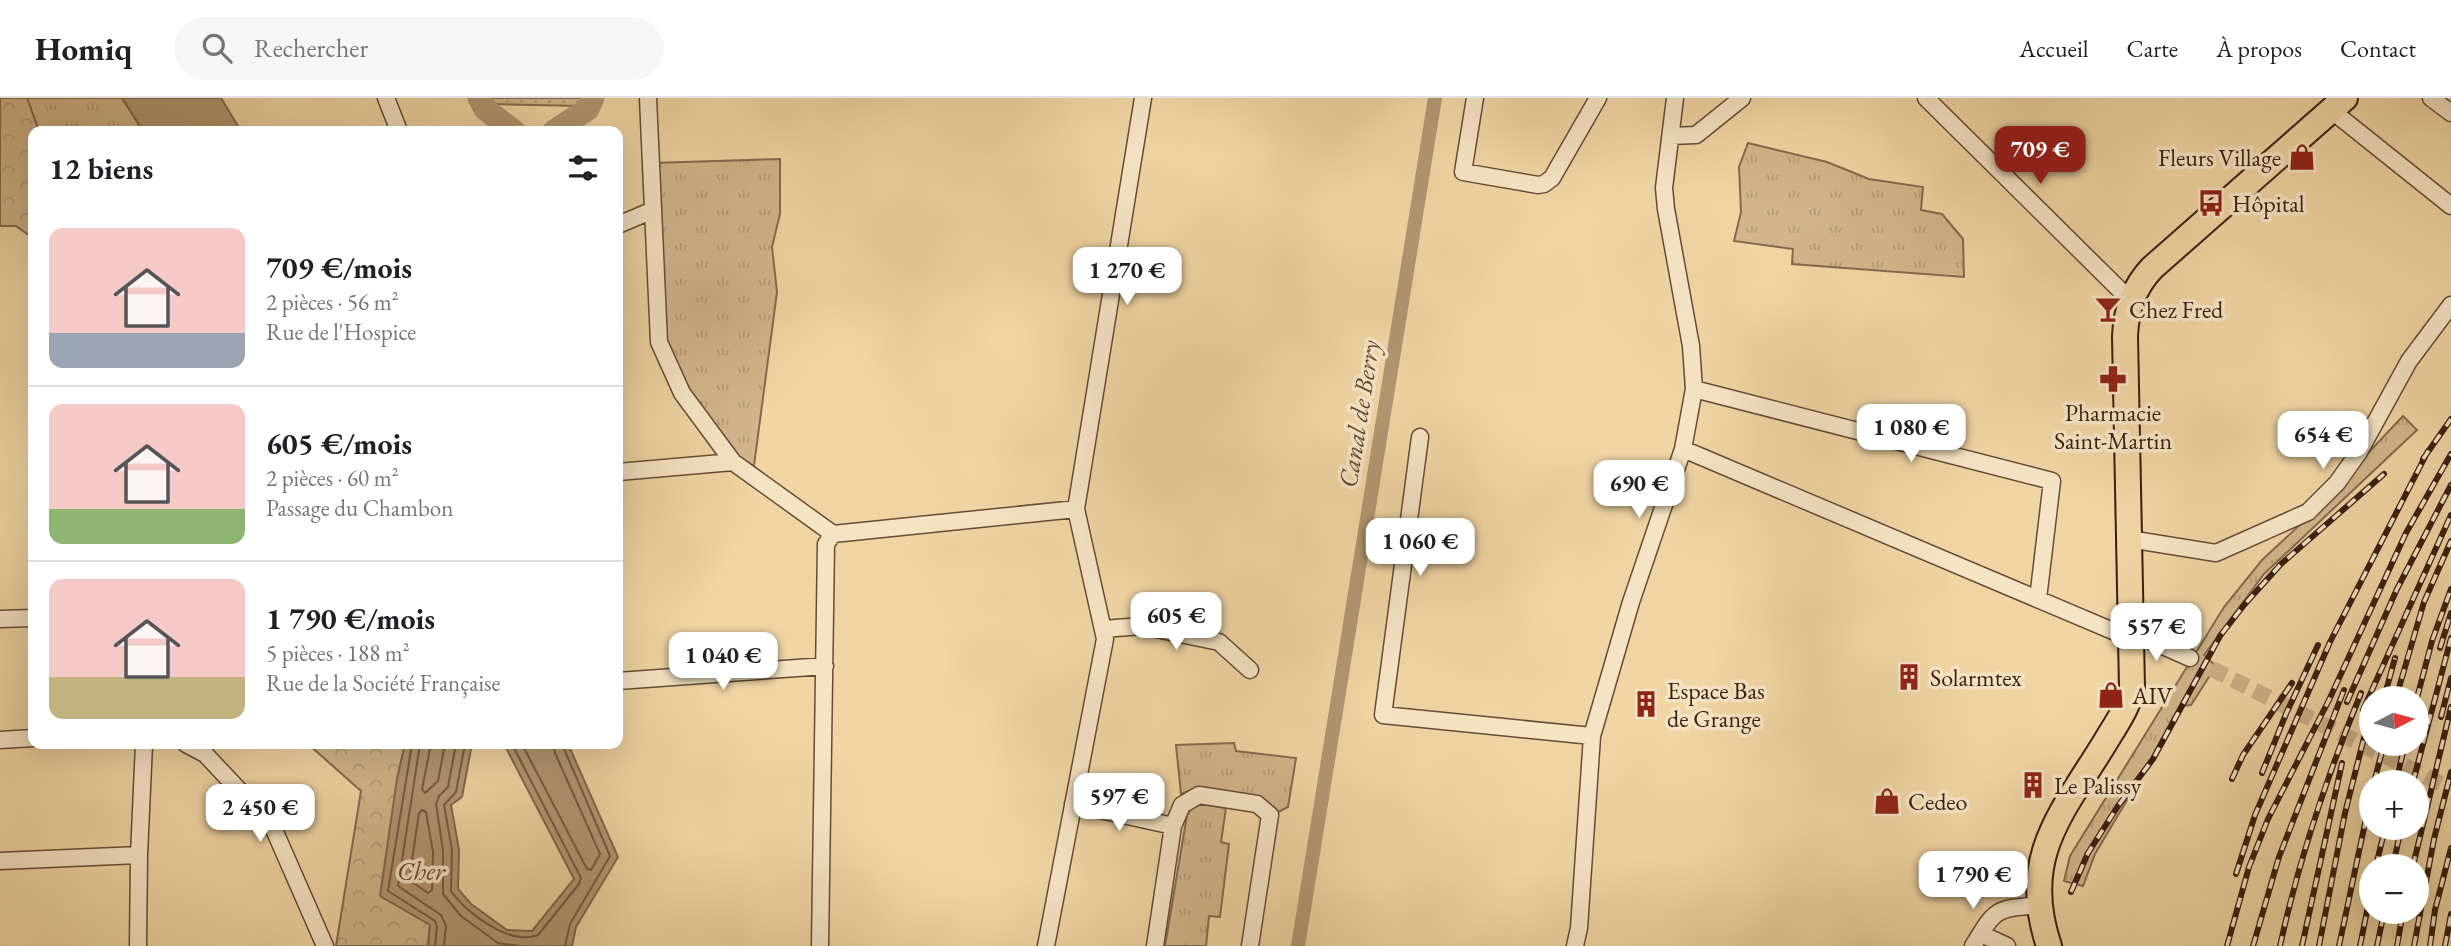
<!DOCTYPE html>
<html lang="fr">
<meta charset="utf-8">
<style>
body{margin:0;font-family:"EB Garamond",serif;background:#f6f6f6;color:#202124;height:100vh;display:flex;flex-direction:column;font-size:26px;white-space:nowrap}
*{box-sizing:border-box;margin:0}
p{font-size:23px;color:#757577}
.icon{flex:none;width:38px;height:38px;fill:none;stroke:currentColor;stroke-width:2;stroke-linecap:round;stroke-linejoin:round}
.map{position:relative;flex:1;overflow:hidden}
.drawer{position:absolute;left:28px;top:28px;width:595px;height:623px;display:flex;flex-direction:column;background:#fff;border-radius:14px;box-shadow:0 7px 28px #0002}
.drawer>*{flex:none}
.needle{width:46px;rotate:84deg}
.controls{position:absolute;left:2359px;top:588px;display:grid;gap:14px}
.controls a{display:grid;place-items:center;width:70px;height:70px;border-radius:50%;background:#fff;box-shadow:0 7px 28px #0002;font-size:35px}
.price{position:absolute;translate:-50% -60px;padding:0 16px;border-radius:14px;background:#fff;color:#222;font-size:23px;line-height:46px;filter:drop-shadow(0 2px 4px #0008)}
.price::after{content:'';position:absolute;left:50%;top:42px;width:21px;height:16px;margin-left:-10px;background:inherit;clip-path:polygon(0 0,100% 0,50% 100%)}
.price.active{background:#8f2418;color:#fff}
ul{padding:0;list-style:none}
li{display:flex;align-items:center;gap:21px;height:175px;padding:0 21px}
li+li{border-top:2px solid #e0e0e0}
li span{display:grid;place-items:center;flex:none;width:196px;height:140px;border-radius:14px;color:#555}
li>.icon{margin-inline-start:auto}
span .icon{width:84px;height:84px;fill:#fffc;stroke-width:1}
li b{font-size:30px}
h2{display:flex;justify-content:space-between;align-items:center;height:84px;padding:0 21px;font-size:30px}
header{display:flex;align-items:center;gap:42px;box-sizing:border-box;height:98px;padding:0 35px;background:#fff;border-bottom:2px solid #e0e0e0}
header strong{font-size:33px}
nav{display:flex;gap:38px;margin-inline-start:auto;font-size:24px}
.search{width:490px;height:63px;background:#f6f6f6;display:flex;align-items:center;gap:18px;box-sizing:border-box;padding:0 24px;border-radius:38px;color:#757577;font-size:26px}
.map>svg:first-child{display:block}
.grass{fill:url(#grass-tufts);stroke:#846a4c;stroke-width:2}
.forest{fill:url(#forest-crowns);stroke:#846a4c;stroke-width:2}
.garden{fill:url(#garden-dots);stroke:#846a4c;stroke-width:2}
.water{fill:#b09771;stroke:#806749;stroke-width:2}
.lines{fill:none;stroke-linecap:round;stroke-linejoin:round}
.shore{stroke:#745a3f;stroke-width:2}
.canal{stroke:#b09771;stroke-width:14}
.river{stroke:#b09771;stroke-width:23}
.street-tunnel{stroke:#cab086;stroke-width:16;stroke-dasharray:16 8;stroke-linecap:butt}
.street-casing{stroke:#654c33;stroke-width:19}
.primary-casing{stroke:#371e0d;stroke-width:28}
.street{stroke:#f5e4c4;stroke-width:16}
.primary{stroke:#efd5a4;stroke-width:24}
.rail-casing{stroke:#371e0d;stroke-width:6}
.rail{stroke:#f5e4c4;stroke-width:3.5;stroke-dasharray:10;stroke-linecap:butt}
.labels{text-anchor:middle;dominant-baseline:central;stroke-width:7;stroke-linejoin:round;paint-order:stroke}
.poi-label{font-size:24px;fill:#371e0d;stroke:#f5e4c4;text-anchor:start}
.water-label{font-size:26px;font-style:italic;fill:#614830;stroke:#f5e4c4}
</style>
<header>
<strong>Homiq</strong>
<div class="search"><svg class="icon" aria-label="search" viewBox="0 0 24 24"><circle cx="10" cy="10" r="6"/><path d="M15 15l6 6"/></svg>Rechercher</div>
<nav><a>Accueil</a><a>Carte</a><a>À propos</a><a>Contact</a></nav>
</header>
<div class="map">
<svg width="2451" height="848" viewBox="0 0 2451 848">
<defs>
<pattern id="grass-tufts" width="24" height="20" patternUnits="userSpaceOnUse" patternTransform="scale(1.75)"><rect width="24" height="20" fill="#d0b68a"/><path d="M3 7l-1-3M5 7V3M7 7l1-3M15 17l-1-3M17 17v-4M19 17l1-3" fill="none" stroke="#b39c76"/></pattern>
<pattern id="forest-crowns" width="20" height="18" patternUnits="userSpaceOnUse" patternTransform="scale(1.75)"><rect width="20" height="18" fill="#d0b68a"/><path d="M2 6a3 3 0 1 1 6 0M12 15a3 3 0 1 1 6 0" fill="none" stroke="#b39c76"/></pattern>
<pattern id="garden-dots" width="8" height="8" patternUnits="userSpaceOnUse" patternTransform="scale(1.75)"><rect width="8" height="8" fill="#d0b68a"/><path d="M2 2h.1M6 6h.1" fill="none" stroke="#b39c76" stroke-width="1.8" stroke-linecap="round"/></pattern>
</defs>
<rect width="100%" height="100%" fill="#efd5a4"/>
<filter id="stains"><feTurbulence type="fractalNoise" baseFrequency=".00286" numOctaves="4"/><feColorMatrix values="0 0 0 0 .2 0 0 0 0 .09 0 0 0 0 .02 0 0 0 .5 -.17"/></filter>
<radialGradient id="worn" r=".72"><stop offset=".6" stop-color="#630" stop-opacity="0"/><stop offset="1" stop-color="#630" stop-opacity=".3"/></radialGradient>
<path class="grass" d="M27 0H122L143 33H39Z
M1748 45 1827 64 1869 81 1923 89 1921 112 1942 116 1963 141 1964 179 1792 166 1793 151 1734 143 1741 114 1739 69Z
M780 61V116L772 149 777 194 753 375 738 366 684 294 663 243 652 65Z
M2403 318 2417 332 2264 476 2204 557 2216 568 2191 607 2183 608 2095 756 2083 788 2064 783 2070 758 2224 509 2262 462 2303 424Z
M1234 645 1236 653 1296 660 1288 709 1276 715C1255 698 1207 683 1181 696L1176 647Z
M1202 706 1226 710 1221 744 1229 746 1220 819 1209 818 1206 848H1165L1187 717 1193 709Z"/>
<path class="forest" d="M0 0H27L39 33H33V140L16 128H0Z
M308 646H405L397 681 430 827 428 848H336L361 693Z"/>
<path class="garden" d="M487 0H584L580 8 491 6Z"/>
<path class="water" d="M122 0H221L241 33H143Z
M405 646H472L462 699 451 707 459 752 458 791 471 806 507 832 532 833 574 781 504 646H568L618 759 576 829 572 848H428L430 827 380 798 397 681Z"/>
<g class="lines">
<path class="shore" d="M412 646 388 793 435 823 437 828 435 848
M420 646 398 788 441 817 446 828 444 848
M431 646 422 691 425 695 438 683 445 646
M456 646 448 689 439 698 436 706 443 753V796L461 818 498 845 520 848
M465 646 456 694 444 707 452 752 451 793C466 815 510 848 538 837L579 786 581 780 512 646
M522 646 587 771 591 772 600 756 555 655 553 646
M562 646 610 758 570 826 565 848
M422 712 426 714 433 754 432 792 428 795 409 782 419 715Z"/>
<path class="canal" d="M1298 848 1435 0"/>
<path class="river" d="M479 0 485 11 514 33
M554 33 588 11 593 0"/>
<path class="street-tunnel" d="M2190 560 2451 691"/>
<defs>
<path id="street" d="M386 0 399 33
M648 0 659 244 682 295 733 364
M1475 0 1463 74 1538 87 1544 86 1552 80 1598 0
M1926 0 2131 203
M2431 0 2451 15
M2331 12 2451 108
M1671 38 1696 37 1742 0
M618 127 653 112
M1694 291 2052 383 2038 501
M1420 339 1383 617 1592 638
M1683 351 2120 536 2147 541 2190 560
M618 374 733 364 833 436
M2129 441 2216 455 2308 414 2337 385 2359 354 2409 263 2451 207
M0 521 33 520
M1103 531 1142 528 1219 544 1250 572
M618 583 825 568
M0 642 33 640
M186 646 205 656 272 727 325 848
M1073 706 1173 728
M0 763 139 757
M1981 836 2007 848
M138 848 139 757 144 646
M820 848 826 446 833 436 1076 411
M1046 848 1105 541 1076 411 1143 0
M1155 848 1173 728 1182 707 1199 697 1257 706 1270 717 1250 848
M1575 848 1579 830 1592 638 1631 504 1683 351 1694 291 1691 248 1666 111 1664 90 1675 0
M1973 848C1996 810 1995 811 2039 807"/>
<path id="primary" d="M2049 848C2019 759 2062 715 2106 643 2116 626 2128 610 2132 590L2125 238C2126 211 2134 189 2152 170L2345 0"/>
</defs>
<use href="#street" class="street-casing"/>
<use href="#primary" class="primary-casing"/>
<use href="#street" class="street"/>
<use href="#primary" class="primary"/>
<defs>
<path id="rail" d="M2423 361 2451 321
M2440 550 2451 515
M2384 600 2395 560
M2396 600 2424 504 2451 443
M2417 600 2432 543 2451 491
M2347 604 2397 491 2451 387
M2363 612 2451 417
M2441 619 2451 580
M2262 675 2286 616 2318 547
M2232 681 2243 657 2292 585
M2374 684 2384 646
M2396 684 2405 646
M2413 684 2451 540
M2376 768 2385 730
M2393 768 2401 730
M2413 768 2451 609
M2236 776 2255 717 2330 544 2428 353
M2071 794 2088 755 2118 708 2153 661 2220 538 2244 507 2281 466 2384 376
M2227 848 2249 769 2268 721 2329 602 2406 435 2451 356
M2253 848 2279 759 2344 592
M2280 848C2299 761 2327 678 2361 595
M2302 848 2342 665
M2319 848 2345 715 2371 612
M2339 848 2371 697
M2360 848 2371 793
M2377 848 2384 814
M2397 848 2403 814
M2414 848 2434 741 2451 674
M2430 848 2435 812 2451 750
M2445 848 2451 816"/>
</defs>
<use href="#rail" class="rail-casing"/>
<use href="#rail" class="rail"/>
</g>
<defs>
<symbol id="shop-bare" viewBox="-9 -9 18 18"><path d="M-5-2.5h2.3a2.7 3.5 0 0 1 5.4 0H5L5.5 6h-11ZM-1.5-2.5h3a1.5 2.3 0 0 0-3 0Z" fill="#8f2418" stroke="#f5e4c4" stroke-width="2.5" paint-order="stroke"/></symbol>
<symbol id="bus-bare" viewBox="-9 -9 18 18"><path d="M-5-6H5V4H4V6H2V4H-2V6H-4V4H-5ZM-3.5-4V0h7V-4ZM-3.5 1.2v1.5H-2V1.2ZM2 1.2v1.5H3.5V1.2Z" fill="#8f2418" stroke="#f5e4c4" stroke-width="2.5" paint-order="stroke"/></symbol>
<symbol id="bar-bare" viewBox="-9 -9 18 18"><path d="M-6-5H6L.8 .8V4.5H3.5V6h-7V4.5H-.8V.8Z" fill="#8f2418" stroke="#f5e4c4" stroke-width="2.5" paint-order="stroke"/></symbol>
<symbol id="pharmacy-bare" viewBox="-9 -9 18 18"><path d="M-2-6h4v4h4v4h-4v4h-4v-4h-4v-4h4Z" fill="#8f2418" stroke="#f5e4c4" stroke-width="2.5" paint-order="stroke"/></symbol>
<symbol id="building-bare" viewBox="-9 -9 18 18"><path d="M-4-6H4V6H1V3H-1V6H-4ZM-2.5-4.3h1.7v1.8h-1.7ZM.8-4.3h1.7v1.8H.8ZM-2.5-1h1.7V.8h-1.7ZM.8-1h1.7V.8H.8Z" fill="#8f2418" stroke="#f5e4c4" stroke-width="2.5" paint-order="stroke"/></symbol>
</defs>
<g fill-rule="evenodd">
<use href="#shop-bare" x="2283" y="40" width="38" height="38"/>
<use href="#bus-bare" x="2192" y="86" width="38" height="38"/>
<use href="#bar-bare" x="2089" y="192" width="38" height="38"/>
<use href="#pharmacy-bare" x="2094" y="262" width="38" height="38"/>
<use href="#building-bare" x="1890" y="560" width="38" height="38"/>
<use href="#shop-bare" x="2092" y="578" width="38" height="38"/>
<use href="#building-bare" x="1627" y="587" width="38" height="38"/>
<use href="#building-bare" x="2014" y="668" width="38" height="38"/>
<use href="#shop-bare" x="1868" y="684" width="38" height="38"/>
</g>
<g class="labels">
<g class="poi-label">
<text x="2281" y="59" text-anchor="end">Fleurs Village</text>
<text x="2232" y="105">Hôpital</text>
<text x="2129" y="211">Chez Fred</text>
<text x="2113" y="314" text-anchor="middle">Pharmacie<tspan x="2113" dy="28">Saint-Martin</tspan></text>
<text x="1930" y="579">Solarmtex</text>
<text x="1667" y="592">Espace Bas<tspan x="1667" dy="28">de Grange</tspan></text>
<text x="2132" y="597">AIV</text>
<text x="2054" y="687">Le Palissy</text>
<text x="1908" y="703">Cedeo</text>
</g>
<g class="water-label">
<text transform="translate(1359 316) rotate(-81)">Canal de Berry</text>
<text x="421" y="773">Cher</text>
</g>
</g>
<rect width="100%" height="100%" filter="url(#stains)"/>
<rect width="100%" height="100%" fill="url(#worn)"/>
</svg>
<div class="controls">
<a><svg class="needle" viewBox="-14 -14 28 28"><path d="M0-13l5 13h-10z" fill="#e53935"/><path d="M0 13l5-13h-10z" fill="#757577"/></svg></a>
<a>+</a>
<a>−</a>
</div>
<b class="price active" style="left:2040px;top:88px">709 €</b>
<b class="price" style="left:1127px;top:209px">1 270 €</b>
<b class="price" style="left:1911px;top:366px">1 080 €</b>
<b class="price" style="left:2323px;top:373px">654 €</b>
<b class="price" style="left:1639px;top:422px">690 €</b>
<b class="price" style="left:1420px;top:480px">1 060 €</b>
<b class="price" style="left:1176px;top:554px">605 €</b>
<b class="price" style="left:2156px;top:565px">557 €</b>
<b class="price" style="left:723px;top:594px">1 040 €</b>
<b class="price" style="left:1119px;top:735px">597 €</b>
<b class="price" style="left:260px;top:746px">2 450 €</b>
<b class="price" style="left:1973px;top:813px">1 790 €</b>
<section class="drawer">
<h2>12 biens<svg class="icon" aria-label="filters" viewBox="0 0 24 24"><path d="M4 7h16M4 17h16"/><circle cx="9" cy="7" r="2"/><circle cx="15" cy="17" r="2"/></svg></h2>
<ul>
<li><span style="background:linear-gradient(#f6c9c9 75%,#9aa5b1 0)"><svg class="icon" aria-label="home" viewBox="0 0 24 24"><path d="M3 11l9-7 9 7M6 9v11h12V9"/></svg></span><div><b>709 €/mois</b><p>2 pièces · 56 m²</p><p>Rue de l'Hospice</p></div></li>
<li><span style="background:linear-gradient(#f6c9c9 75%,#8fb573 0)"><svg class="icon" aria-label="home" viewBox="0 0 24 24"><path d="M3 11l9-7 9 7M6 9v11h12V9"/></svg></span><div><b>605 €/mois</b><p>2 pièces · 60 m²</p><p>Passage du Chambon</p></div></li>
<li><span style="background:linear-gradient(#f6c9c9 70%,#c2b280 0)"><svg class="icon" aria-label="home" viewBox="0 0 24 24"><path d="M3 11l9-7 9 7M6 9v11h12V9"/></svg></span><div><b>1 790 €/mois</b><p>5 pièces · 188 m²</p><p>Rue de la Société Française</p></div></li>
</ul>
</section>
</div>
